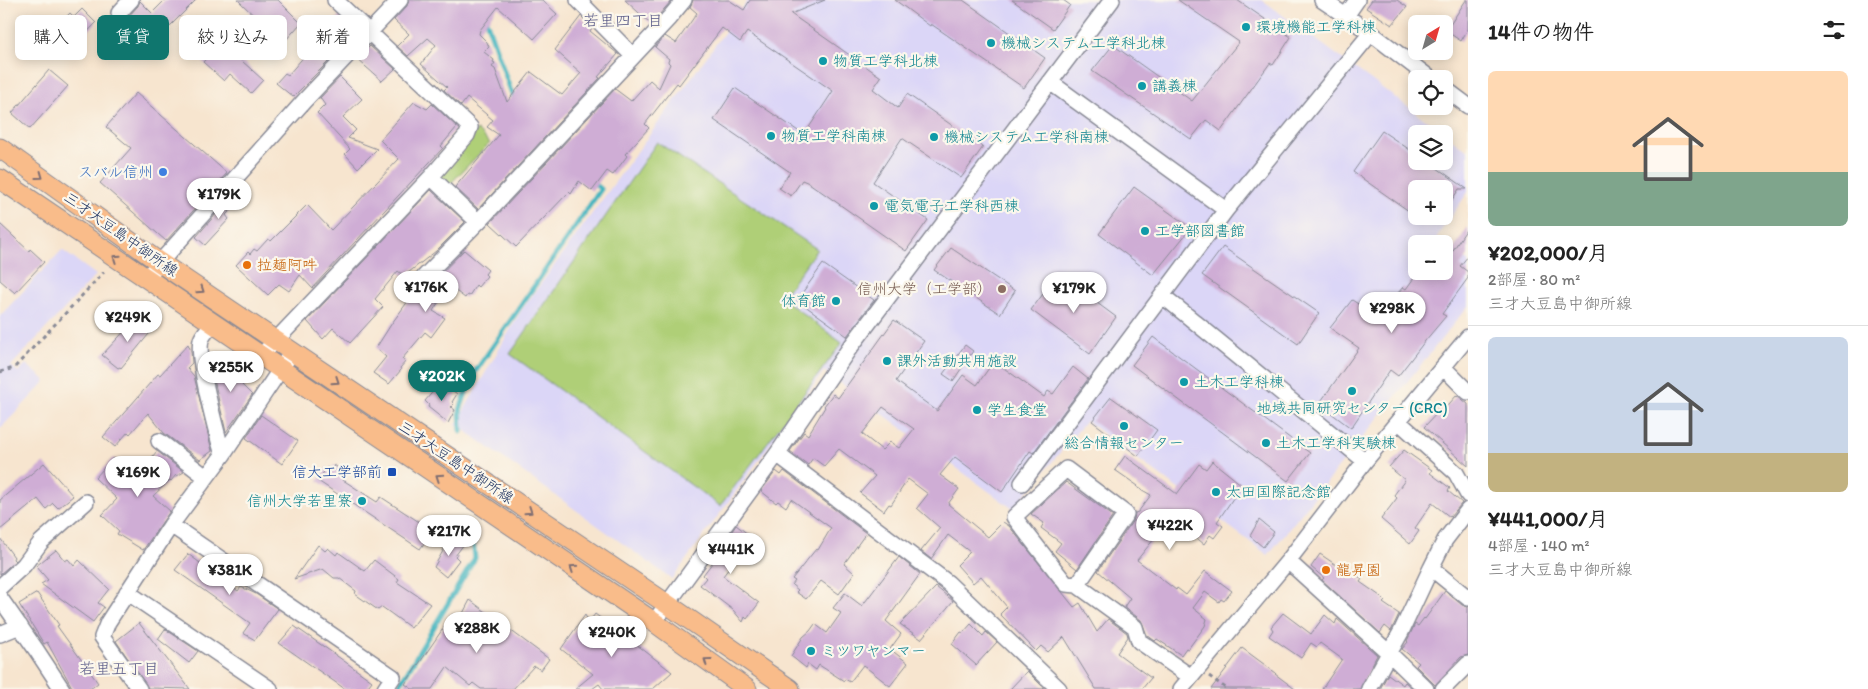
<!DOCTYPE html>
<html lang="ja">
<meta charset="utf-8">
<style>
body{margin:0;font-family:Itim,"Klee One",sans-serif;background:#f2f2f2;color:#222;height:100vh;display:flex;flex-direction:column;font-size:19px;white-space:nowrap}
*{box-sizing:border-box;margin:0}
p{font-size:16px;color:#767676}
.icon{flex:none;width:28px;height:28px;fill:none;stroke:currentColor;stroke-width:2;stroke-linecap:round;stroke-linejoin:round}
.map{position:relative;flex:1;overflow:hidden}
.drawer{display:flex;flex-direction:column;background:#fff;width:400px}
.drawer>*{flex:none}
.guide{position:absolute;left:15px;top:15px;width:475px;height:45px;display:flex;gap:10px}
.needle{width:32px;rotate:37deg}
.buttons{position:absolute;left:1408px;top:15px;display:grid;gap:10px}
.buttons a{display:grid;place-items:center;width:45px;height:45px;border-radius:8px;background:#fff;box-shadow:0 2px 12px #0003;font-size:25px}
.price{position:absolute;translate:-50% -42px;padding:0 11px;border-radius:18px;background:#fff;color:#222;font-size:16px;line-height:32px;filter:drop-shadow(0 1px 2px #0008)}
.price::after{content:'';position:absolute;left:50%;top:30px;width:15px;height:11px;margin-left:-8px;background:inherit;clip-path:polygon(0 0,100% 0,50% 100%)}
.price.current{background:#0f766e;color:#fff}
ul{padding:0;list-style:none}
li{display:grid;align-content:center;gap:10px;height:265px;padding:0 20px}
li+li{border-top:1px solid #e0e0e0}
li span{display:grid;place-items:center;height:155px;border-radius:8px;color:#555}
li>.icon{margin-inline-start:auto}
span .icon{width:90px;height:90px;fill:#fffc;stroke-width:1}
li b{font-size:21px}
h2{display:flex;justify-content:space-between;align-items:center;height:60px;padding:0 20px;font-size:21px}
.chip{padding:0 18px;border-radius:8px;background:#fff;box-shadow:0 2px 12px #0003;font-size:18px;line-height:45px}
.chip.current{background:#0f766e;color:#fff}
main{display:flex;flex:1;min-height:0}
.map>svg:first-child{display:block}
.built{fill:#dbd6f7;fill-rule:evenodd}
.green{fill:#afcf77;stroke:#657f6a}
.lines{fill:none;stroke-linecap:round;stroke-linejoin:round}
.stream{stroke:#47b6c0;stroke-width:5}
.building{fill:#cfadd5;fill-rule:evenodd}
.minor-casing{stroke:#898a96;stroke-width:18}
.major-casing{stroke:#898a96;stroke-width:21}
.path{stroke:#898a96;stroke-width:3;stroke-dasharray:4 4;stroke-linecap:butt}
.minor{stroke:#fff;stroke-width:15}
.major{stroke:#f9bc8a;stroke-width:19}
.oneway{stroke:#7f6e72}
.culture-dot{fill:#0f9aa8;stroke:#fbf7ec;stroke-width:2}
.shop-dot{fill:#3f7fe0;stroke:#fbf7ec;stroke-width:2}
.food-dot{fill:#e8710a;stroke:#fbf7ec;stroke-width:2}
.education-dot{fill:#8d6e63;stroke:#fbf7ec;stroke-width:2}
.transit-dot{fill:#1a4fb4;stroke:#fbf7ec;stroke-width:2}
.labels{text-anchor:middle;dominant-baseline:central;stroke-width:4.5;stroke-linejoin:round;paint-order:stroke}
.culture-label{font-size:15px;fill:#0d838f;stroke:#fbf7ec;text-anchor:start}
.shop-label{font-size:15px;fill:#366cbe;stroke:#fbf7ec;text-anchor:end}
.street-label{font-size:15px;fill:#1b2f5e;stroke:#fbf7ec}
.food-label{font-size:15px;fill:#c56008;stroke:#fbf7ec;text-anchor:start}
.education-label{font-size:15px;fill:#785e54;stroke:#fbf7ec;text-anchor:end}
.transit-label{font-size:15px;fill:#164399;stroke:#fbf7ec;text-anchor:end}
.neighbourhood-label{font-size:16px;fill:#5a5b88;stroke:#fbf7ec}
</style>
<main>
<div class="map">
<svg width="1468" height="689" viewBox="0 0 1468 689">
<rect width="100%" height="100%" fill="#fbf7ec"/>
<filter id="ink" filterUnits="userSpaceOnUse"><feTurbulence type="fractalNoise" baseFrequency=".02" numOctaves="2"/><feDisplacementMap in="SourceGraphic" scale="10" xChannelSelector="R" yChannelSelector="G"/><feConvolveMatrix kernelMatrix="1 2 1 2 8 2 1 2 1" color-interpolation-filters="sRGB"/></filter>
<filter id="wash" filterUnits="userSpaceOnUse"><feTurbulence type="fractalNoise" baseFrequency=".0096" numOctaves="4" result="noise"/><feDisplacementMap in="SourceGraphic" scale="20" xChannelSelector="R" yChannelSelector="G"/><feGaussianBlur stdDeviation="1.12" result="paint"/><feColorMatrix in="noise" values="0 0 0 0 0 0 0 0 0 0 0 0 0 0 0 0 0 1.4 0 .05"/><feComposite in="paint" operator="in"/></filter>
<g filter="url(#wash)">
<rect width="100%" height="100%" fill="#f7e5cf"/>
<path class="built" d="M748 0H1262L1468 151V192L1436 238 1468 261V306L1268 555 1086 421 1013 509 824 371 672 579 456 424 521 311ZM1416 134H1444V161H1416ZM1416 189H1444V216H1416ZM1416 244H1444V271H1416Z
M62 250 96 275 11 366 18 372 26 364 46 381 0 429V316Z"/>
<path class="green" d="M477 130 490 143 448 186 438 178Z
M657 142 817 249 782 298 842 343 720 506 510 354Z"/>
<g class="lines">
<path class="stream" d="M485 17 514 100
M461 432 460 410 471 378 601 189 591 181
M397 689 475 558 472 534"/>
</g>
<g id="blocks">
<path class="building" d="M165 0H196L170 26 168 24 150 42 127 18 138 6 140 1 152 13Z
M238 0H278L301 23 285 41 279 36 277 38Z
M409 0H542L557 14 534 39 498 7 480 30 479 34 487 42 489 47 484 52 494 60 493 62 495 63 492 67 495 69 507 102 531 72 562 95 581 73 555 50 581 16 592 28 590 31 618 54 598 77 600 78 478 209 455 187 499 135 487 127 493 120 467 98 461 106 444 90 447 87 421 64 436 45 428 38 408 56 397 46 409 34 394 20 407 6Z
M625 0H672L651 24Z
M693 0H729L744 10 750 0H825L791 14 881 77 873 89 898 108 907 94 983 147 961 178 902 138 873 182 928 220 906 251 809 183 802 180 791 196 779 188 790 172 714 120 735 88 804 135 833 91 747 32 740 42 722 28 679 85 677 83 645 124 649 128 625 154 627 156 613 175 607 171 592 191 579 181 571 194 569 192 516 247 490 223 615 89 631 101 650 80 659 88 670 64 668 62 669 59 655 47 665 36 676 43 697 13 690 7Z
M895 0H963L1045 58 1024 88 931 24 930 26Z
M1012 0H1063L1070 5 1053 29Z
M1178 0H1237L1291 37 1273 65 1270 63 1221 131 1206 120 1191 139 1092 71 1113 45 1192 101 1239 42Z
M1372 0H1397L1407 7 1392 25 1366 8Z
M1466 0H1468V29L1461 41 1446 31Z
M82 9 96 23 72 48 54 29 70 13 74 17Z
M339 16 350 27 330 48 336 54 293 97 276 83 285 73 288 75Z
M221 42 263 80 251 93 230 74 224 81 203 62Z
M370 46 395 69 382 81 357 59Z
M49 70 68 86 30 129 12 113Z
M340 77 362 99 343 117 356 130 348 138 377 149 358 168 345 154 350 149 317 113 325 105 320 98Z
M136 93 227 173 166 241 100 183 131 148 106 127Z
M414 102 427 109 432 104 457 127 441 146 443 148 312 288 300 275 289 291 279 284 268 295 236 265 248 252 250 254 254 249 257 251 268 239 271 241 307 205 331 230 399 159 380 140Z
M1382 131 1416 154V161H1427L1467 189H1459L1444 212V189H1416V216L1353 172Z
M1134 187 1191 228 1153 275 1099 234Z
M431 190 465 222 436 251 404 276 398 271 375 299 383 307 350 343 333 328 323 339 307 321Z
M236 191 243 197 226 215 229 219 205 245 196 237Z
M0 224 29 251 30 249 44 262 15 293 0 280Z
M1468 227V256L1460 266 1468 272V278L1442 314 1446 316 1425 341 1398 376 1390 370 1351 428 1319 404 1359 348 1330 328 1352 300 1378 317 1403 287 1406 289 1419 271H1444V255L1448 258Z
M1223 247 1319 313 1298 344 1202 275Z
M951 248 1015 291 1000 314 934 270Z
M464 250 488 270 485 274 487 276 478 287 476 285 469 296 467 295 465 298 449 286 433 311 445 318 431 337 425 332 402 359 406 361 400 368 401 370 389 384 373 373 386 357 376 348 392 323 414 293H419L424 291Z
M823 264 874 300 847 336 797 300Z
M1058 274 1116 317 1090 354 1031 310Z
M140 318 153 329 121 368 120 367 118 368 102 355 133 322 135 324Z
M894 320 924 341 896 381 937 411 963 375 977 385 994 361 1044 397 1048 391 1053 394 1073 367 1088 379 1033 453 1030 451 1002 492 955 457 940 475 959 489 948 504 988 537 1003 522 1009 526 1074 607 1080 603 1097 632 1108 619 1127 633 1128 637 1117 653 1151 678 1142 689H1096L1064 637 1048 652 1041 646 1036 651 1000 614 1007 607 981 576 973 583 957 565 970 552 948 535 931 559 921 551 940 528 917 508 928 494 908 479 891 505 889 504 884 511 860 493 875 476 839 449 824 466 813 458 808 465 790 451 804 432 808 435 825 407 824 406 833 394 838 398ZM883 407 914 429 899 448 890 442 882 450 862 434Z
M1153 337 1310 453 1288 481 1132 365Z
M188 344 191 351 192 363 187 368 194 376 212 451 200 460 164 433 148 413 130 434 128 432 115 447 103 437 158 374 160 375Z
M965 345 973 351 953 381 943 374Z
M224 361 247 379 242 385 252 395 226 432 213 375Z
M443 383 457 394 452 402 454 404 451 407 455 410 448 423 428 407 429 405 425 401 436 388 438 389Z
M1457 395 1468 404V466L1424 427 1439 411 1441 413Z
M1111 397 1157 430 1138 456 1092 421Z
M261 415 298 441 282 464 246 438Z
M1404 450 1432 470 1430 473 1450 488 1448 491 1462 503 1450 517 1432 503 1415 528 1419 531 1410 544 1381 519 1397 498 1394 495 1405 480 1389 467Z
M157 451 184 472 177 476 176 475 171 481 170 480 153 496 170 511 143 550 117 534 119 531 102 515 117 499 95 478 113 458 132 475 138 471 140 472Z
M1125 456 1177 494 1199 464 1206 469 1212 461 1242 485 1217 522 1223 526 1214 538 1210 535 1204 544 1171 518 1137 560 1176 590 1177 588 1186 595 1205 571 1232 591 1224 601 1221 599 1219 602 1205 592 1193 608 1207 619 1205 626 1188 649 1186 648 1181 655 1157 639 1155 641 1147 635 1141 620 1124 607 1130 598 1098 571 1134 519 1135 513 1138 512 1151 495 1137 487 1138 486 1115 470Z
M44 463 73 496 58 508 53 503 46 509 38 499 0 530V500Z
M334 465 347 474 343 480 377 502 381 497 433 531 420 549 318 481 327 467 331 470Z
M776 471 781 475 784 471 866 533 844 564 854 573 839 594 821 581 806 599 796 592 798 590 792 585 795 581 792 579 816 549 818 550 831 528 791 499 786 507 778 501 776 503 761 491Z
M1066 482 1113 516 1077 569 1055 551 1061 543 1041 528 1044 523 1031 514Z
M1259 520 1274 532 1263 547 1250 536Z
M736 525 756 540 746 552 744 551 735 560 723 576 759 603 747 619 745 617 743 622 733 610 700 585 706 578 703 575 728 542 726 540Z
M452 535 464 544 455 556 459 560 446 577 434 567Z
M0 538 14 557 13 559 15 561 0 574Z
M318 545 325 551 328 548 336 555 338 552 365 571 374 560 399 579 397 582 430 604 411 628 382 607 378 610 355 594 356 591 339 578H334L323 569 294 579Z
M56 550 65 561 68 559 74 566 79 560 109 589 98 603 104 607 93 622 41 584 48 580 36 566Z
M188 554 238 591 241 587 256 594 278 609 255 640 243 633 250 623 175 570Z
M1320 554 1342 569 1344 566 1362 579 1360 582 1380 596 1385 601 1383 603 1399 614 1391 631 1385 626 1380 633 1322 580 1324 578 1311 567Z
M899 557 920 574 886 621 901 634 890 649 908 663 890 686 863 665 850 682 845 679 844 681 819 665 816 670 808 664 806 668 791 656 803 637 810 631 815 624 827 633 841 613 833 608 845 593 862 606Z
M936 587 953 601 921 639 900 624Z
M1445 591 1462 605 1468 607V655L1461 657 1435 685 1416 666 1419 663 1402 649 1408 642 1407 641 1415 624 1418 626 1424 618 1425 619Z
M37 593 59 625 57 626 98 683 90 689H73L47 642 44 644 19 604Z
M470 600 549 659 541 670 534 666 513 689H481L473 683 470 686 447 667 432 689H412L405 684 453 614 459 621Z
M1283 613 1311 634 1325 615 1335 624 1337 619 1377 655 1360 689H1322L1342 659 1320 643 1317 647 1311 643 1301 658 1269 636 1273 630 1271 627Z
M595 614 632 641 672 672 653 689H603L599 684 592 689H575L593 674 561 649 585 615 589 622Z
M139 623 159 649 190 689 148 688 116 641Z
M971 624 983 636 986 632 997 642 976 665 952 644 961 632 963 633Z
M294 626 330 651 372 681 366 689H345L279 643Z
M165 629 198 651 189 663 158 639Z
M1242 648 1276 673 1275 674 1295 689H1211Z
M1027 671 1045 689H1010Z
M1388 674 1403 685 1405 682 1413 689H1380Z"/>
</g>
</g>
<g filter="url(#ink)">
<use href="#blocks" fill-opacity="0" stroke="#898a96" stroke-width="1"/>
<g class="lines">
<defs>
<path id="minor" d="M578 0 633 56
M1322 0 1371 33 1431 79
M119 13 131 0
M1346 16 1357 0
M1050 82 1226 210
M1444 88 1468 106
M431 177 478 222 669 18 684 0
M146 278 305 100 400 0
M417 284 478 222
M1163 296 1365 461
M212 324C209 329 203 334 201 340 196 357 217 434 223 455
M261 356 431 177 467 135 470 127 335 0
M1443 367 1468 392
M1399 422 1456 473 1468 495
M159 441 206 477
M777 454 948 583 1059 689
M1022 483 1226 210 1371 33
M171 525 393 677 385 689
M1288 561 1389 653 1426 689
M1431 568 1445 540 1468 510
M1077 585 1126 514 1066 469 1014 517 1066 584 1077 585 1135 627 1139 641 1191 677
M0 587 24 565 41 542 86 502
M127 592 270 689
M0 598 37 651 62 689
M654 622 777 454 849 349 1112 0
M0 634 20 626
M139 689 102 637 108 622 171 525 223 455 292 352
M1181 689 1288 561 1365 461 1468 337
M1369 689 1401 632 1431 568 1468 598
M1443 689 1468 664"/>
<path id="major" d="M0 148 159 262 667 604 790 689
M0 179 654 622 747 689"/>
</defs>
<use href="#minor" class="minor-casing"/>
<use href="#major" class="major-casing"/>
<path class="path" d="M0 372 14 368 104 272
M1209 676 1227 689"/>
<use href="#minor" class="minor"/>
<use href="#major" class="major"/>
</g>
<defs><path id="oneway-chevron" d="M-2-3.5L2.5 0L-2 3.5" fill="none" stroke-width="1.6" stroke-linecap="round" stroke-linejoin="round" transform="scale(1.25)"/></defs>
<g class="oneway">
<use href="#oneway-chevron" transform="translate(40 176) rotate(36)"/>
<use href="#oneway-chevron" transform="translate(116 258) rotate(-146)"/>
<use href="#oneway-chevron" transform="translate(201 290) rotate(34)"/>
<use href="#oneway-chevron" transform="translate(336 381) rotate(34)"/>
<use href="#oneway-chevron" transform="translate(439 477) rotate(-146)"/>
<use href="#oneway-chevron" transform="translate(529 511) rotate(34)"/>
<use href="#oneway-chevron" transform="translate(573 568) rotate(-146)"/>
<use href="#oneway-chevron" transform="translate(707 661) rotate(-144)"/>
</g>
</g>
<g class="culture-dot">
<circle cx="1246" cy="27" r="5"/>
<circle cx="991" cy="43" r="5"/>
<circle cx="823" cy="61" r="5"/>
<circle cx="1142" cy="86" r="5"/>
<circle cx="771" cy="136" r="5"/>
<circle cx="934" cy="137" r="5"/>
<circle cx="874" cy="206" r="5"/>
<circle cx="1145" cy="231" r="5"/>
<circle cx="836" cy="301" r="5"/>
<circle cx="887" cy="361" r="5"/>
<circle cx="1184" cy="382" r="5"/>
<circle cx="1352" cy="391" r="5"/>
<circle cx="977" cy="410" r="5"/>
<circle cx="1124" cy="426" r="5"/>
<circle cx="1266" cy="443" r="5"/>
<circle cx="1216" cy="492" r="5"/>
<circle cx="362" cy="501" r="5"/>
<circle cx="811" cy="651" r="5"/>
</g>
<circle class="shop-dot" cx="163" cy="172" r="5"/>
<g class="food-dot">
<circle cx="247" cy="265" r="5"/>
<circle cx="1326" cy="570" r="5"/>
</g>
<circle class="education-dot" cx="1002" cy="289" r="5"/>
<rect class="transit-dot" x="387" y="467" width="10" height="10" rx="2.5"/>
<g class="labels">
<g class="culture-label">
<text x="1256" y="27">環境機能工学科棟</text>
<text x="1001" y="43">機械システム工学科北棟</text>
<text x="833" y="61">物質工学科北棟</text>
<text x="1152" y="86">講義棟</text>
<text x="781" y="136">物質工学科南棟</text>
<text x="944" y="137">機械システム工学科南棟</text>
<text x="884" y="206">電気電子工学科西棟</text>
<text x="1155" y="231">工学部図書館</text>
<text x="826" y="301" text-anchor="end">体育館</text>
<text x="897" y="361">課外活動共用施設</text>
<text x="1194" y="382">土木工学科棟</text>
<text x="1352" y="408" text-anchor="middle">地域共同研究センター (CRC)</text>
<text x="987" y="410">学生食堂</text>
<text x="1124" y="443" text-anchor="middle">総合情報センター</text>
<text x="1276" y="443">土木工学科実験棟</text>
<text x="1226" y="492">太田国際記念館</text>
<text x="352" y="501" text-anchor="end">信州大学若里寮</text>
<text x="821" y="651">ミツワヤンマー</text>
</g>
<g class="shop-label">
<text x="153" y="172">スバル信州</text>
</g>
<g class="street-label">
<text transform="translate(121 234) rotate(35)">三才大豆島中御所線</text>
<text transform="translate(456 462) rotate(34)">三才大豆島中御所線</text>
</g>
<g class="food-label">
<text x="257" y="265">拉麺阿吽</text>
<text x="1336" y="570">龍昇園</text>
</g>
<g class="education-label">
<text x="992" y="289">信州大学（工学部）</text>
</g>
<g class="transit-label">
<text x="382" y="472">信大工学部前</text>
</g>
<g class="neighbourhood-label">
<text x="623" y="20">若里四丁目</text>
<text x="119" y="668">若里五丁目</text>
</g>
</g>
</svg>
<div class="buttons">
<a><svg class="needle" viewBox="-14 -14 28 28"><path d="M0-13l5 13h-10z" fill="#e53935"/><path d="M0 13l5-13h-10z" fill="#767676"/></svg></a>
<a><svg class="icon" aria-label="locate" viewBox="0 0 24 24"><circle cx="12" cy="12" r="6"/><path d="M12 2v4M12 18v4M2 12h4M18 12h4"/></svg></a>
<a><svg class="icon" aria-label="layers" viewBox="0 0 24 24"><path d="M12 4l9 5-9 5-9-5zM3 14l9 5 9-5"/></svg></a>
<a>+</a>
<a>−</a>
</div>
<b class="price" style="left:219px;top:220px">¥179K</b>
<b class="price" style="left:426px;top:313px">¥176K</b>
<b class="price" style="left:1074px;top:314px">¥179K</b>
<b class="price" style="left:1392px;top:334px">¥298K</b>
<b class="price" style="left:128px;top:343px">¥249K</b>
<b class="price" style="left:231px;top:393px">¥255K</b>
<b class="price current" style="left:442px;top:402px">¥202K</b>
<b class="price" style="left:138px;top:498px">¥169K</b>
<b class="price" style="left:1170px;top:551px">¥422K</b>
<b class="price" style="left:449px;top:557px">¥217K</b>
<b class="price" style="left:731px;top:575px">¥441K</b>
<b class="price" style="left:230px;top:596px">¥381K</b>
<b class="price" style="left:477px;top:654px">¥288K</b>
<b class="price" style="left:612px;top:658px">¥240K</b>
<div class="guide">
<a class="chip">購入</a>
<a class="chip current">賃貸</a>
<a class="chip">絞り込み</a>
<a class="chip">新着</a>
</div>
</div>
<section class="drawer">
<h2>14件の物件<svg class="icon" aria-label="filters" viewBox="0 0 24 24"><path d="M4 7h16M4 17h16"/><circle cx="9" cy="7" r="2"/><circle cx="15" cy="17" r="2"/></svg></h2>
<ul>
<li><span style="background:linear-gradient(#ffd9b3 65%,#7fa58c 0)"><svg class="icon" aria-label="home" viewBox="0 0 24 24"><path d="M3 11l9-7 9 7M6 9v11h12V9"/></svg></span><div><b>¥202,000/月</b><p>2部屋 · 80 m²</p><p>三才大豆島中御所線</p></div></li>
<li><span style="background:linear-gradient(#c9d6e8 75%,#c2b280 0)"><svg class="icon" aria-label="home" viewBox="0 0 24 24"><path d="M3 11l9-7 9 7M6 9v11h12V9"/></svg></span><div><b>¥441,000/月</b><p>4部屋 · 140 m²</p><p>三才大豆島中御所線</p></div></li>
</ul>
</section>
</main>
